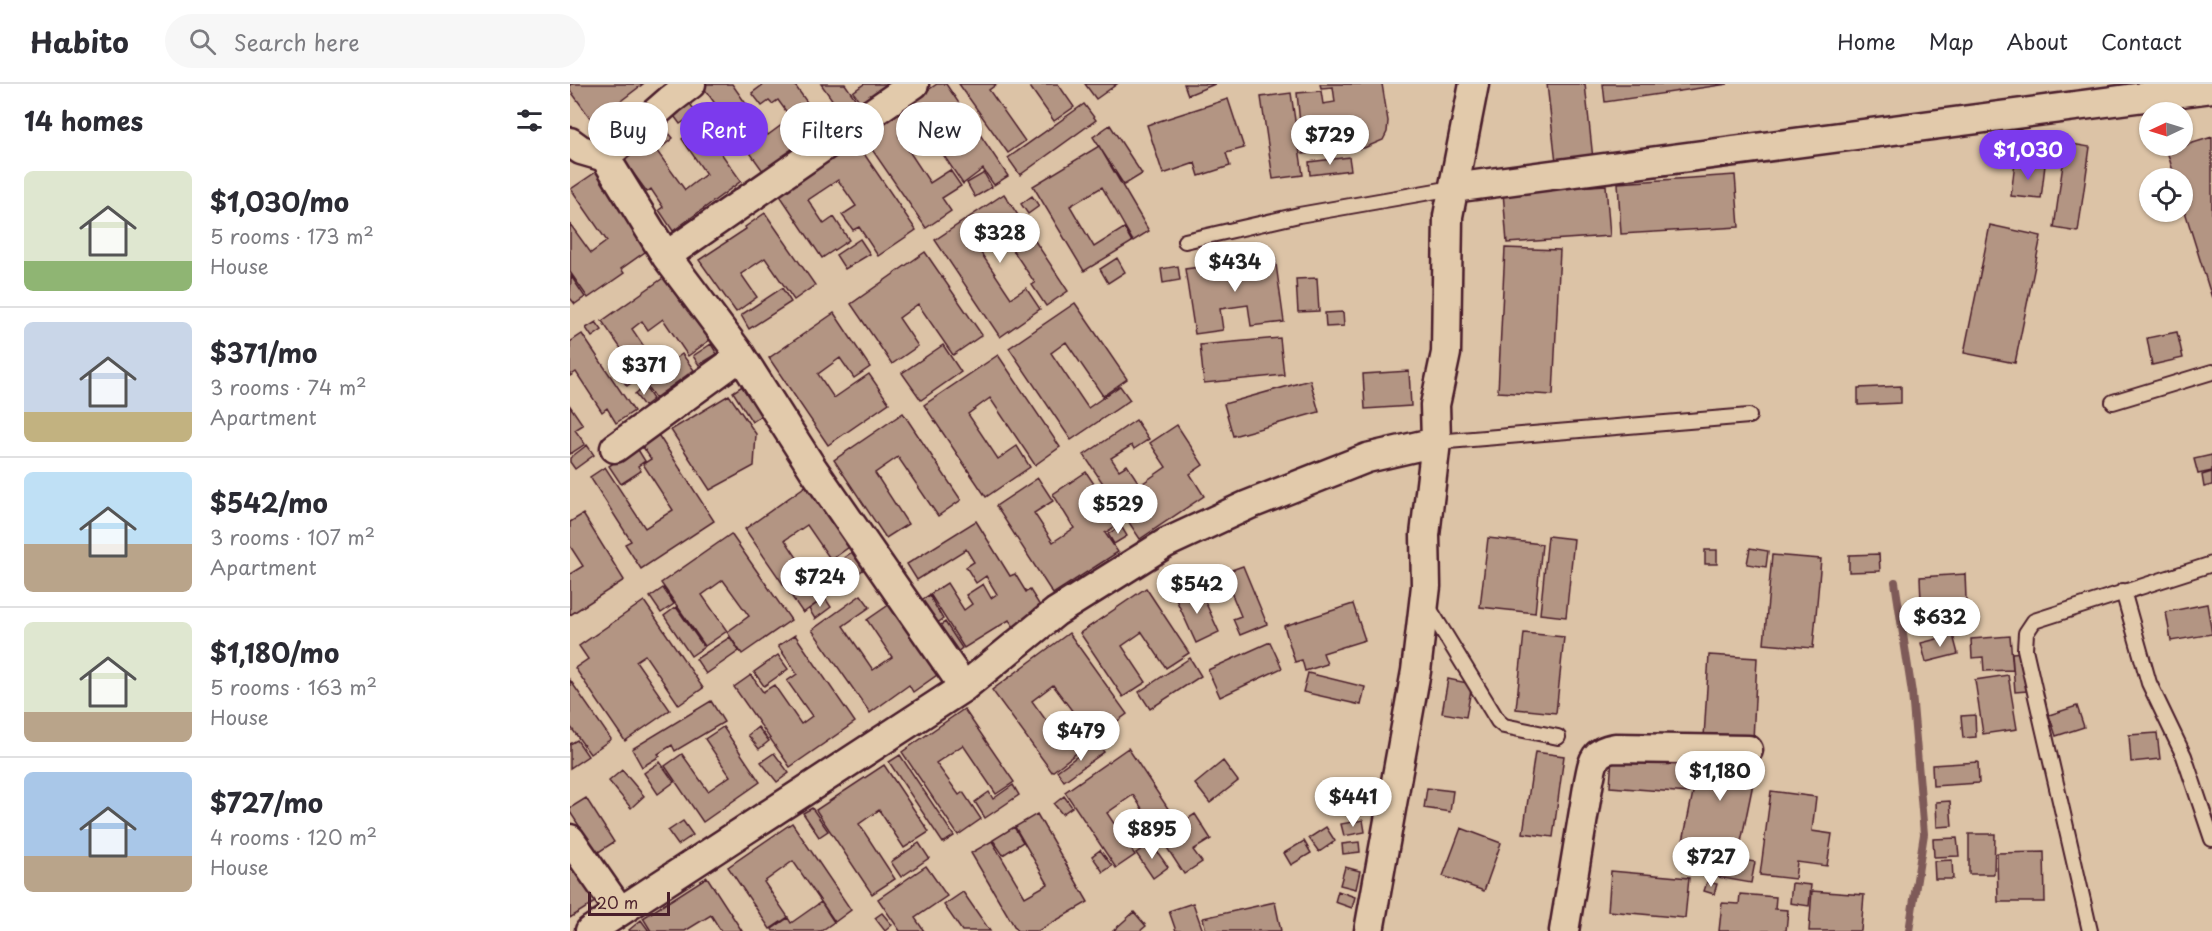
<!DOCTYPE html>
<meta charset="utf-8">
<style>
body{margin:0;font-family:"Playpen Sans",sans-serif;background:#f7f7f7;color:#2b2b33;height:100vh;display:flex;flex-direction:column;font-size:22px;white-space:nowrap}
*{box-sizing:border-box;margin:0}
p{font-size:20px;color:#7c7c81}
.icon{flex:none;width:33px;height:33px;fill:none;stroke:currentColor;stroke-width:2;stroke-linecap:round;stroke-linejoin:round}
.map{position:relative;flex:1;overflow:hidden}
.side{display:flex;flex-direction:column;background:#fff;width:570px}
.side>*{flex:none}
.hud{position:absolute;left:18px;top:18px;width:570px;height:54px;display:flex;gap:12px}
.needle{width:39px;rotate:266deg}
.fabs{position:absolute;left:1569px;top:18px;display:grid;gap:12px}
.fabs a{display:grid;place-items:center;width:54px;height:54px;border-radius:50%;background:#fff;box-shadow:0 2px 4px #0004;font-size:30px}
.scale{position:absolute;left:18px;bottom:15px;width:82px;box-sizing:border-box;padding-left:6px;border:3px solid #4a1f2b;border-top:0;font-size:16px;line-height:21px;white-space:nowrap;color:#4a1f2b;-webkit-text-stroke:4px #e2caab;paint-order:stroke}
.price{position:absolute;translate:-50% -51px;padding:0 14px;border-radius:21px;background:#fff;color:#222;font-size:20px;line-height:39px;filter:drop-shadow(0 2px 3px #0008)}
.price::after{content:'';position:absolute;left:50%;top:36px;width:18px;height:14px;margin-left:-9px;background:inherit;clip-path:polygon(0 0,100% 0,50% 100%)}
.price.on{background:#7c3aed;color:#fff}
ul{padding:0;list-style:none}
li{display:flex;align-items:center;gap:18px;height:150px;padding:0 24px}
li+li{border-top:2px solid #e1e1e2}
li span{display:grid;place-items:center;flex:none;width:168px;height:120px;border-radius:9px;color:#555}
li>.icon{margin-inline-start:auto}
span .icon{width:72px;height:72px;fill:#fffc;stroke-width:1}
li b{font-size:26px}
h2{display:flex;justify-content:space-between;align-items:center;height:72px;padding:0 24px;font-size:26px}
.chip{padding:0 21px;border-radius:27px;background:#fff;box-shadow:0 2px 4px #0004;font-size:21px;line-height:54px}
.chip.on{background:#7c3aed;color:#fff}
header{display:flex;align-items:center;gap:36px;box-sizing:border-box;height:84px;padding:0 30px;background:#fff;border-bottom:2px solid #e1e1e2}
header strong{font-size:28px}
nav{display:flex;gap:33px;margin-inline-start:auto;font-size:21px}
.search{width:420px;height:54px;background:#f7f7f7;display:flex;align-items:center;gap:15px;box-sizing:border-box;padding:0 21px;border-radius:33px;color:#7c7c81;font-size:22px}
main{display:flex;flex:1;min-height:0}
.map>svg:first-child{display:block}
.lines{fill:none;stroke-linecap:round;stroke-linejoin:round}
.stream{stroke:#7e5a58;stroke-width:8}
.building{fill:#b39583;stroke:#4a1f2b;stroke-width:1.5}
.lane-casing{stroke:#4a1f2b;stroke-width:18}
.street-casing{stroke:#4a1f2b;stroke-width:33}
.lane{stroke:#e2caab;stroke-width:14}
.street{stroke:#e2caab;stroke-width:28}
</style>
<header>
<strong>Habito</strong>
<div class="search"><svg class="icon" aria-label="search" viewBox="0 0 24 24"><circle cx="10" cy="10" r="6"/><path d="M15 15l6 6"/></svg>Search here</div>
<nav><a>Home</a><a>Map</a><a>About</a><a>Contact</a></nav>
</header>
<main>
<section class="side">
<h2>14 homes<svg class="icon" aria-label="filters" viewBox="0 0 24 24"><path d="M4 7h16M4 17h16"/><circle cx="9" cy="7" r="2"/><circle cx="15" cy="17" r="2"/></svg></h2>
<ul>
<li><span style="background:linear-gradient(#dfe7d0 75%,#8fb573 0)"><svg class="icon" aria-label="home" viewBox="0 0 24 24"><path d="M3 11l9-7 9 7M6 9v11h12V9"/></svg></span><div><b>$1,030/mo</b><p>5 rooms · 173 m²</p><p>House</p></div></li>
<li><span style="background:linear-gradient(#c9d6e8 75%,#c2b280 0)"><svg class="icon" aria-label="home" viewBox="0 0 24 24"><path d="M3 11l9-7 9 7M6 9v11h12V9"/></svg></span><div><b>$371/mo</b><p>3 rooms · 74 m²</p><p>Apartment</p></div></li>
<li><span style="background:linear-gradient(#bfe0f5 60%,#b9a48a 0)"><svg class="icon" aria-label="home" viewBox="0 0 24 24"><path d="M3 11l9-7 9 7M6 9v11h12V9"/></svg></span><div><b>$542/mo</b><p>3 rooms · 107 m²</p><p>Apartment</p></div></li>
<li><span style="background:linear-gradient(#dfe7d0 75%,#b9a48a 0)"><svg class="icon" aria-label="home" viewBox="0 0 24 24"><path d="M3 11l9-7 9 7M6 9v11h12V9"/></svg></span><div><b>$1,180/mo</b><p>5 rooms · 163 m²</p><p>House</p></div></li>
<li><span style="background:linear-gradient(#a9c7e8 70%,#b9a48a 0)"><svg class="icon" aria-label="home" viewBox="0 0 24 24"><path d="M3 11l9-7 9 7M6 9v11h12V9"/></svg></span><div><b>$727/mo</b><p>4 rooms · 120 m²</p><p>House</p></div></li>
</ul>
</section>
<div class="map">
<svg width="1642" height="847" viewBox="0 0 1642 847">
<rect width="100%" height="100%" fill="#dcc3a6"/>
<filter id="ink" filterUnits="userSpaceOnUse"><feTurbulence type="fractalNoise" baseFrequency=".0167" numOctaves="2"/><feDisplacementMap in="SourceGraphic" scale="12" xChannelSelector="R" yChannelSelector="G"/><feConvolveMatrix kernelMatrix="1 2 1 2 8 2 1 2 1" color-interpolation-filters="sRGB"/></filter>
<g filter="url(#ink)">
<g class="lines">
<path class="stream" d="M1325 498 1342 609 1354 750 1339 847"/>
</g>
<path class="building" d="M0 0H73L23 38 0 6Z
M131 0H162L198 51 221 34 208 16 202 20 199 17 192 22 182 9 194 0H224L254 42 247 47 253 57 239 67 232 58 219 67 224 75 198 94Z
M251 0H275L289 20 273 31Z
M294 0H318L291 19 283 8Z
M367 0H376L438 92 424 101 413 85 393 100 351 38 329 52 360 99 380 86 391 102 372 114 381 127 356 144 292 51Z
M389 0H427L419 6 455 57 438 69Z
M458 0H488L504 23 484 37Z
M515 0H547L526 15Z
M614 0H645L618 11Z
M750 0H812L818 37 817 48 813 56 794 64 733 70 727 9 751 7 753 20 765 18 763 3 751 4Z
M977 0H1015L1023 75 986 78Z
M1033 0H1158L1035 18Z
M721 9 733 91 703 95 691 13Z
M116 13 126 29 110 40 99 25Z
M658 15 674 64 656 69 660 82 629 92 625 79 593 90 577 41Z
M514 20 526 36 450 91 438 74Z
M91 40 103 54 91 64 80 49Z
M131 41 171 97 103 147 89 126 93 123 81 105 77 108 50 71 76 52 115 106 136 90 112 55Z
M540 41 572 90 554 101 523 53Z
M1642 53V214L1612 118V94H1605L1597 67Z
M286 58 346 146 308 172 289 143 283 146 272 131 286 122 268 96 238 116 254 140 264 133 279 156 252 174 209 110Z
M1496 59 1520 63 1508 148 1484 144Z
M529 62 579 147 563 157 532 103 500 122 524 163 554 144 562 158 514 187 463 102Z
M779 73 781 86 740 91 739 78Z
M1445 78 1475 81 1471 115 1441 112Z
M29 86 82 163 51 185 54 189 18 214 0 188V140L21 169 37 157 1 105Z
M414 89 422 103 405 113 397 99Z
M1165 91 1169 143 1051 150 1048 99Z
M1036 101 1040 152 937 159 933 108Z
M434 110 498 207 476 222 462 201 465 199 432 150 409 166 441 214 456 204 470 225 430 253 365 156Z
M462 112 469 122 458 130 451 120Z
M195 129 245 201 224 216 195 174 171 190 187 213 166 228 129 176 176 145 175 143Z
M1420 141 1471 152 1445 279 1394 269Z
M290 155 300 170 275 185 266 171Z
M935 164 990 166 983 311 928 308Z
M355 168 412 251 383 271 348 220 329 234 348 262 322 280 281 220Z
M705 173 714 238 681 242 678 221 650 225 653 246 625 250 615 185Z
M547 174 555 188 538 199 530 185Z
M608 182 610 196 593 199 591 185Z
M1 192 15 213 5 220 0 214Z
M96 192 141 255 118 272 93 235 78 246 72 237 62 245 90 286 112 270 124 286 85 314 32 237Z
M747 194 749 227 728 228 726 195Z
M212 204 221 218 179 245 171 231Z
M505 219 557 295 533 312 496 258 481 269 518 324 550 302 560 316 501 356 439 264Z
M773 228 774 242 756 243 755 229Z
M264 229 300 283 284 294 270 274 248 290 264 314 299 290 319 319 258 361 199 274Z
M26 238 32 246 22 253 16 244Z
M1607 248 1613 274 1582 281 1577 254Z
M12 250 64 327 46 339 37 324 32 328 6 288 0 292V258Z
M710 254 714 291 634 299 630 261Z
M141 260 147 270 129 281 123 272Z
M373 261 391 288 351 316 332 289Z
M428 271 490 363 465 381 420 314 398 330 428 375 447 362 460 383 416 413 354 321Z
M60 281 69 293 57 302 48 290Z
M839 287 841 322 795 325 793 290Z
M740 296 749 328 663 352 654 320Z
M177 299 196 329 182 338 163 308Z
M1331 302V319L1288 321V304Z
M75 303 83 315 74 322 65 310Z
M159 311 186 350 184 382 140 406 101 346Z
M0 322 13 341 5 346 15 360 0 370Z
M333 329 391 416 368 432 328 373 305 389 338 440 316 454 264 376Z
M566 336 579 355 564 365 562 361 541 374 549 386 557 381 570 401 596 383 580 359 607 341 633 381 620 390 634 412 570 455 514 371Z
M87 349 144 437 71 485 55 460 61 457 20 393 35 383 75 444 103 426 73 380 81 375 71 360Z
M17 361 24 371 5 385 0 378V374Z
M67 364 75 377 68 382 71 387 51 400 39 382Z
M1642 371V387L1628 390 1624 375Z
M516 388 550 439 535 449 548 468 483 510 426 422 468 394 483 417 464 429 483 458 504 444 483 410Z
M1642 388V401L1634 403 1632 391Z
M237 401 279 463 261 476 237 441 215 456 242 496 282 468 294 485 233 529 175 445Z
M13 430 54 496 0 531V490L13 482 0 462V438Z
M406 437 440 492 445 490 456 508 460 506 472 525 444 543 439 536 394 564 360 510 377 499 394 526 402 520 396 511 413 500 421 514 427 510 416 492 406 499 396 483 404 478 396 465 347 496 337 480Z
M551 442 557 452 544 460 538 450Z
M161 450 221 536 172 570 157 548 179 532 153 496 132 511 157 547 135 562 91 499Z
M978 452 1004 455 996 533 970 530Z
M918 454 972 460 965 529 910 523Z
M1180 464 1198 467 1196 483 1177 480Z
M1135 466H1147V480H1135Z
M1309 470 1310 487 1279 488V471Z
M1202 471 1251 475 1243 564 1194 560Z
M673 482 697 540 670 551 663 535 671 532 653 489Z
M1395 490 1397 539 1352 541 1350 493Z
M628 502 649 548 626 559 605 513Z
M93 504 104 520 91 529 80 513Z
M576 504 619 569 596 584 572 548 552 562 576 598 553 613 510 549Z
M291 511 300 523 273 542 303 586 322 573 297 536 323 518 367 581 362 585 367 591 343 608 339 601 300 629 242 546Z
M359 511 373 535 361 543 347 519Z
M255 514 261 523 245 535 239 525Z
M74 517 133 604 109 621 75 571 66 577 100 626 55 657 5 584 18 575 9 562Z
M783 520 795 556 753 569 757 580 735 587 732 576 725 578 714 542Z
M1637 520 1642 550 1601 557 1596 528Z
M106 523 134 563 121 572 94 532Z
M375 538 392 564 386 569 368 543Z
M499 549 557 630 523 655 483 601 462 617 488 653 508 638 522 657 482 688 422 606Z
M954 549 994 553 986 629 946 625Z
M225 551 285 638 220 683 164 603 181 591 193 608 204 601 231 640 242 632 217 597 227 590 208 562Z
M1383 551 1388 570 1356 578 1351 559Z
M1440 552 1443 586 1414 587 1413 573 1402 574 1401 555Z
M160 553 169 567 136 590 126 575Z
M700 558 712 584 650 613 638 586Z
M1454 568 1457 607 1445 608 1442 569Z
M208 571 218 585 194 602 184 588Z
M1139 571 1187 574 1183 656 1134 653Z
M620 574 631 592 580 625 569 608Z
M738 589 795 603 791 621 733 608Z
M1438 591 1447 645 1413 650 1405 596Z
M878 595 902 600 896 633 872 629Z
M0 596 41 655 20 670 0 642Z
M141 617 154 638 105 667 102 661 88 670 90 672 72 683 62 665Z
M1507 622 1514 643 1486 652 1479 631Z
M394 625 444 698 426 710 393 661 366 679 389 711 393 708 411 735 388 751 332 668Z
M1405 631 1406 653 1393 654 1391 632Z
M153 643 190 698 133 738 95 682 112 670 138 707 160 692 135 655Z
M188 643 199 657 189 665 178 651Z
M1587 649 1590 675 1561 678 1559 651Z
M7 656 18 672 0 684V660Z
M527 658 534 668 494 697 487 687Z
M558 664 607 738 589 750 563 711 537 729 565 771 546 784 495 708Z
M965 668 994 672 983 753 953 749Z
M204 669 219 689 207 698 191 678Z
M1131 669 1187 680 1169 768 1113 757Z
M330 671 384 752 373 759 319 678Z
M1042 672 1121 678 1119 709 1040 703Z
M653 677 668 697 640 719 625 700Z
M90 678 104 698 88 710 74 689Z
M1408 678 1409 699 1363 702 1362 681Z
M314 681 359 748 334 764 309 726 289 740 325 795 302 810 246 726Z
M52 686 74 712 61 724 39 697Z
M443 701 449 711 415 734 405 718 419 708 423 715Z
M857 704 883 707 880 728 854 724Z
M1201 707 1246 713 1242 747 1262 750 1257 782 1227 778 1225 795 1190 791Z
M494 712 502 723 492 730 484 720Z
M16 714 44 758 27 769 0 728V724Z
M1380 717 1382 742 1367 743 1366 718Z
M242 724 258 747 249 753 233 729Z
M467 730 518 818 468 847H447L401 769 422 757 455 813 478 800 445 743Z
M625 730 641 755 623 766 632 778 614 790 590 753Z
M793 736 795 748 774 752 771 740Z
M113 737 123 751 108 761 98 747Z
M222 739 281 826 265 838 223 777 194 798 218 833 200 845 158 783Z
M444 743 453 758 433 771 423 756Z
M756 743 765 757 749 768 739 754Z
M891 744 931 759 914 807 873 792Z
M1399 750H1425L1424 790H1399Z
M1387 754 1389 772 1364 773 1363 755Z
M734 757 741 769 721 781 714 769Z
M789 758 790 768 773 770 772 760Z
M349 759 359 774 331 793 321 778Z
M581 759 598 783 583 794 566 769Z
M530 766 542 782 533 788 522 772Z
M1117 766 1185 778 1181 799 1113 787Z
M1474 768 1475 818H1428L1427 769Z
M1382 776 1383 795H1365L1364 777Z
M0 778 25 818 0 834Z
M356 782 377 812 345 834 354 847H330L308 815Z
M775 783 790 787 786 805 770 801Z
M1041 787 1119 794 1115 834 1038 827Z
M137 793 172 847H151L141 831 115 847H81L73 834Z
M1137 798 1147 800 1144 810 1134 807Z
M1222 799 1241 801 1239 822 1220 819Z
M768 807 785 813 782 824 765 818Z
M1242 807 1294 811 1291 847H1239Z
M393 808 420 847H392L374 821Z
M1170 810 1206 813 1205 825 1218 826 1216 847H1149L1152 819 1169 820Z
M251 818 264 838 251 847H203L202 845 218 834 221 839Z
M705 818 711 847H636L633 834Z
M623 819 633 847H606L599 827Z
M564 828 576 842 570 847H543Z
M312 829 322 841 315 847 305 834Z
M71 836 79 847H60L59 846Z"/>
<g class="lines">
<defs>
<path id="lane" d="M615 157 729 131 883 104
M1543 318 1642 288
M866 358 1179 332
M1553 507 1579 599 1614 672 1642 755
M857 521 928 637 934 642 988 653
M1520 847 1455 565 1456 549 1464 537 1642 480"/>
<path id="street" d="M0 58 11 66 35 73 96 172 171 272 243 385 394 603
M35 73 100 16 121 0
M883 104 1642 4
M96 172 344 0
M45 364 171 272
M0 755 50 827
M20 847 394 603 486 528 596 459 678 421 797 374 866 358 865 321 876 269 878 132 904 0
M799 847 846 587 856 502 855 451 866 358
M994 847 1019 697C1023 678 1023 667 1045 664L1178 666"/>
</defs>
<use href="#lane" class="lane-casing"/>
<use href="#street" class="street-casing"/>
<use href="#lane" class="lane"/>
<use href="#street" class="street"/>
</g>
</g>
</svg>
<div class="fabs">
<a><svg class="needle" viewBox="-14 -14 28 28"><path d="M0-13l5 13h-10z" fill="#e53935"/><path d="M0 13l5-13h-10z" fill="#7c7c81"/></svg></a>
<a><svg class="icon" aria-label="locate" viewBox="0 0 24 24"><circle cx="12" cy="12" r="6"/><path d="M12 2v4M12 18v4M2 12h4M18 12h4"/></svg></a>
</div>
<div class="scale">20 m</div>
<b class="price" style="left:760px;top:82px">$729</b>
<b class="price on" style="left:1458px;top:97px">$1,030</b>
<b class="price" style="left:430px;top:180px">$328</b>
<b class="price" style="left:665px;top:209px">$434</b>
<b class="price" style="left:74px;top:312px">$371</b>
<b class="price" style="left:548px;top:451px">$529</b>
<b class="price" style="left:250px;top:524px">$724</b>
<b class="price" style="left:627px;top:531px">$542</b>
<b class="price" style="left:1370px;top:564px">$632</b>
<b class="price" style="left:511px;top:678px">$479</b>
<b class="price" style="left:1150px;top:718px">$1,180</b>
<b class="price" style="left:783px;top:744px">$441</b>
<b class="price" style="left:582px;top:776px">$895</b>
<b class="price" style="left:1141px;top:804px">$727</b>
<div class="hud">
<a class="chip">Buy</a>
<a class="chip on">Rent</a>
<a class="chip">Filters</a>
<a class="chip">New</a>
</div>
</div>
</main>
